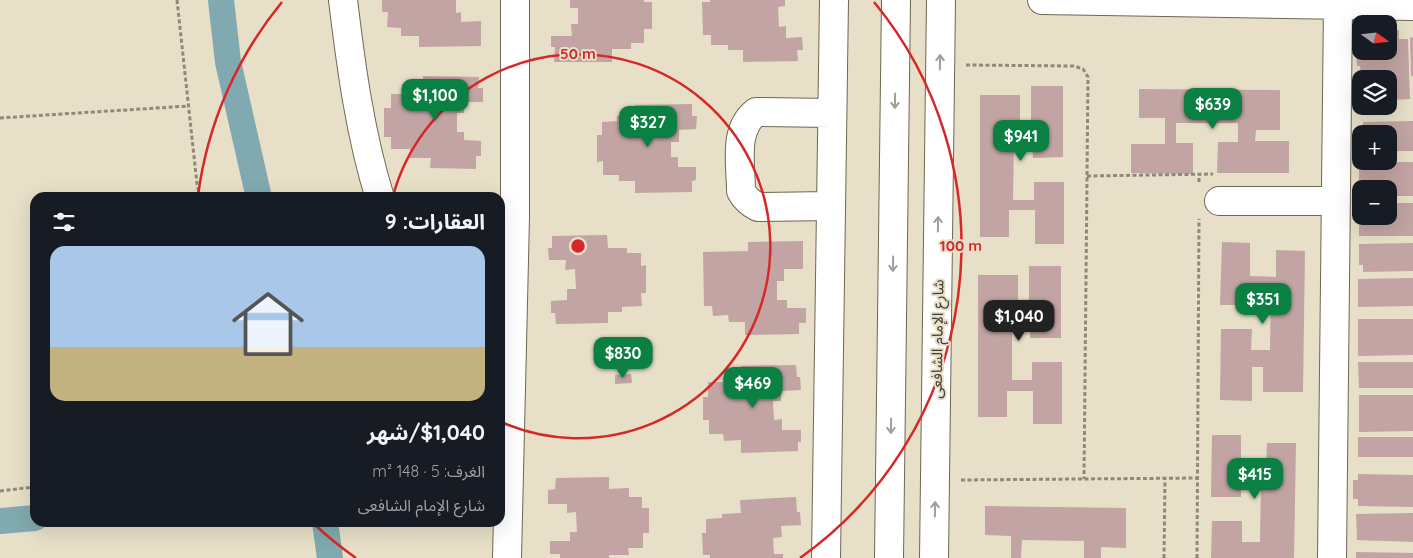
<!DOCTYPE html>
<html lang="ar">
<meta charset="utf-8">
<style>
body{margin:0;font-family:Quicksand,"Noto Sans Arabic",sans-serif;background:#242831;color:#f1f3f6;direction:rtl;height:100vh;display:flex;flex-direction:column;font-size:19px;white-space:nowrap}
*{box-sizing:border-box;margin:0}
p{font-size:16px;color:#9ea1a6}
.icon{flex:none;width:28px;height:28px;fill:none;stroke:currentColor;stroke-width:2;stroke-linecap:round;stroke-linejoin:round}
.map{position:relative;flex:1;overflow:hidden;direction:ltr}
.side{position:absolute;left:30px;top:192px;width:475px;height:335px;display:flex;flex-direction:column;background:#171b24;border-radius:15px;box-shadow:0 5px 20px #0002;direction:rtl}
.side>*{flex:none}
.needle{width:32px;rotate:105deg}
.buttons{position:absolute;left:1352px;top:15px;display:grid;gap:10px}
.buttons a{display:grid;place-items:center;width:45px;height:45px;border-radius:10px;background:#171b24;box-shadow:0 5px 20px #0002;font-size:25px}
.price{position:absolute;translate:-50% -42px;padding:0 11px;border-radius:10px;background:#0b8043;color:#fff;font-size:16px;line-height:32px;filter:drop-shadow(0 1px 2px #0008)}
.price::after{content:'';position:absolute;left:50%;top:30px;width:15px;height:11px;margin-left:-8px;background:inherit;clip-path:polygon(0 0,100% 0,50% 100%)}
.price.on{background:#222;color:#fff}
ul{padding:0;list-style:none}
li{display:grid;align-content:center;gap:10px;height:265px;padding:0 20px}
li+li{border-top:1px solid #363941}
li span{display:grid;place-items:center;height:155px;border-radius:15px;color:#555}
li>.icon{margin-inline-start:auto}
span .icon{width:90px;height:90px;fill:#fffc;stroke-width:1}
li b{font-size:21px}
h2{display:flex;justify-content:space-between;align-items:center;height:60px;padding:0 20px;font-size:21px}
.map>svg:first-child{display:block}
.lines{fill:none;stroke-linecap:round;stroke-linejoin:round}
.canal{stroke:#80aaaf;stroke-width:26}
.building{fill:#c1a4a3}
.minor-casing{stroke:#6e6752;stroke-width:30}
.major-casing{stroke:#6e6752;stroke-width:30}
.path{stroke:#8e8979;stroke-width:3;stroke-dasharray:4 2.5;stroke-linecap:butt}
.minor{stroke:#fff;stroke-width:28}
.major{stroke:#fff;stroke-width:28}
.oneway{stroke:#9f9e99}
.ring{fill:none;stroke:#d62828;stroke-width:2.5}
.labels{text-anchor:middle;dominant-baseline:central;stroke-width:4;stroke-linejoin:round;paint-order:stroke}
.street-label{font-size:15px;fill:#3f3c33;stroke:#e7dfc7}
.centre{fill:#d62828;stroke:#e7dfc7;stroke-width:2.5}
.ring-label{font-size:15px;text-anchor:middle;font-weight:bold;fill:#d62828;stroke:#e7dfc7;stroke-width:4;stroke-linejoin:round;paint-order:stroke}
</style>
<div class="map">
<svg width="1413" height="558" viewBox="0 0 1413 558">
<rect width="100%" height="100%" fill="#e7dfc7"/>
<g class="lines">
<path class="canal" d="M221 0 228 62 259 198
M0 521 35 518
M325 522 330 558"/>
</g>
<path class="building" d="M382 0H456V13L461 12V22L481 21V46L419 47V36H401V28L387 27 388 12H382Z
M570 0H644V2H652V29H644V43H631V49H612V62H554L555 47H551V36H572L571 24H578V8H570Z
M710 0H785V6L778 7 779 27 786 26V38L802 37 803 50H797L798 61 743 62V50H728V45H711V35H703L702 2H710Z
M1389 30H1399V39H1408L1410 99 1389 100V79H1361L1360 66H1357L1356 53H1368V51H1389Z
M1410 37 1413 38V76H1411Z
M423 76 479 77 478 88H483V102H464V113H457V132H464V140L481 141V156H476V169L430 168 431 158H410V149H391V137H384V108H391V94H404V87H423Z
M1031 86H1063V157L1033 158 1032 137H1014L1013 200H1034V182H1064V244H1035V210H1009V237H980V95H1020V120H1031Z
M1139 89 1280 90V130H1256L1255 141H1289V173H1217L1218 142H1238V123H1176V143H1193V174L1131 173V144H1165V118H1139Z
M692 104V116H697L696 129 679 130V142H671V157H678V167H696V180L692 181V192L635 193V181H619V175H603V161L597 162V135H602V122L617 121V116H635V105Z
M1413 121V151H1389V134H1363V122Z
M1359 162H1413V196H1389V189H1361V196H1359Z
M1359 203H1361V216H1389V203H1413V236H1359Z
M607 235 608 248H627V253H641V266L646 265V293H641L642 306 622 307V312H608V323L556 324 555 313H551V301L567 300V289H576L575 269 565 270 566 260H549L548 248H552V236Z
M803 241V269H784V281H777V300H787V308H806V323H799V334L745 335V322H729L728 315 713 316 712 306H704L703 252 748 251V242Z
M1222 242 1250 243V276L1276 277V250L1305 251 1303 392H1263V367H1252V401L1220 400 1221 329H1252L1251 350H1270L1271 287H1251L1250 305H1220Z
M1413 243V271L1363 272V265H1359V244Z
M1029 266H1061V338H1030L1031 317H1012V380H1032V362H1062V424H1033V391H1007V417H978V275H1018V300H1029Z
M1413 278V306L1358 307V279Z
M1358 319H1413V355L1358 356Z
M1358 362H1413V388H1359Z
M796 365 797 377H800L801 390 781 391V401H773L774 420 782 419V430H801V442H798V451L741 453V440L724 441 723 434H709V420H703V397H708V382H723V377L741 376V366Z
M631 374 632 383 615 384V375Z
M1359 395H1413V431L1359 432Z
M1212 435H1241V469H1266L1267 443H1296L1294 558H1211L1212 521H1242V542H1260L1261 480 1241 479V497H1211Z
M1358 437H1413V457H1358Z
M1358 474 1413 475V507L1358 506V499H1353V480H1358Z
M609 477V489L629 488V497H642V508H649V533H643V548H628L629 555H609V558H560V554H550V541H570V532H577L576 512 567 513V504H548V490L555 489 556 478Z
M796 497 797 512H800L801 525 781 526 782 537 773 538 774 554H783V558H710V555H703L702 533H706V519L722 518V514L741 513 740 500Z
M985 506 1126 508V548L1101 547V558H1084V541L1022 540 1021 558H1011V536L985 535Z
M1413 513V542L1357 540 1356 514Z
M1356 552 1413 553V558H1356Z"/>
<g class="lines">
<defs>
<path id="minor" d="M343 0C351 66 360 134 380 198
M1042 0 1413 6
M1219 201H1336
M831 206 758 207C750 203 745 199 741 191 741 164 733 130 756 112L832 113
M507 558 515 217V0
M826 558 834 0
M1332 558 1338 4"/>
<path id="major" d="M889 558 896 0
M934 558 941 0"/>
</defs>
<use href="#minor" class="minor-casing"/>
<use href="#major" class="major-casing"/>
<path class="path" d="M177 0 197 184 200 198
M966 65 1074 66 1083 69 1088 77 1084 479
M0 118 188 106
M1087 176 1213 174
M1199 182V174
M961 480 1198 478
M0 491 35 487
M263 522 264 528
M1164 558 1165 478
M1197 558 1199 219"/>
<use href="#minor" class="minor"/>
<use href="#major" class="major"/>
</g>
<defs><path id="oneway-shaft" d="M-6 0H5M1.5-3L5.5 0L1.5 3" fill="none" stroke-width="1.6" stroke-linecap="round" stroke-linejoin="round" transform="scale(1.25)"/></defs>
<g class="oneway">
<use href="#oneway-shaft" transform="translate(940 62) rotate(-89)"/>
<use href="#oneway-shaft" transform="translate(895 101) rotate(91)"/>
<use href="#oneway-shaft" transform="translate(938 224) rotate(-89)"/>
<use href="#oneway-shaft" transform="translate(893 264) rotate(91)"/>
<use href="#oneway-shaft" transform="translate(891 426) rotate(91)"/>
<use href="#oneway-shaft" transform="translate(935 509) rotate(-89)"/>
</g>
<g class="ring">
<path d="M393 196A192 192 0 1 1 501 422"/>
<path d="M356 558A383 383 0 0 1 314 524M198 196A383 383 0 0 1 282 2M874 2A383 383 0 0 1 800 558"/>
</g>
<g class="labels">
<g class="street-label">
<text transform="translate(937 339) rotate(-89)">شارع الإمام الشافعى</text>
</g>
</g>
<circle cx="578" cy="246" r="8" class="centre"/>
<g class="ring-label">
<text x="578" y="59">50 m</text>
<text x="961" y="251">100 m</text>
</g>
</svg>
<div class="buttons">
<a><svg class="needle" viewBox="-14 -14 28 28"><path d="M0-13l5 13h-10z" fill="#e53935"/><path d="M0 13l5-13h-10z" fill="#9ea1a6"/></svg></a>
<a><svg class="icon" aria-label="layers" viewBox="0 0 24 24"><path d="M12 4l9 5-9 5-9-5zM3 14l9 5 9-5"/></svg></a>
<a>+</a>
<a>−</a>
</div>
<b class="price" style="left:435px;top:121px">$1,100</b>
<b class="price" style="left:1213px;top:130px">$639</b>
<b class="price" style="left:648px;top:148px">$327</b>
<b class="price" style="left:1021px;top:162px">$941</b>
<b class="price" style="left:1263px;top:325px">$351</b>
<b class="price on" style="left:1019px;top:342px">$1,040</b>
<b class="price" style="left:623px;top:379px">$830</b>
<b class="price" style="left:753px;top:409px">$469</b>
<b class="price" style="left:1255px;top:500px">$415</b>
<section class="side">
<h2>العقارات: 9<svg class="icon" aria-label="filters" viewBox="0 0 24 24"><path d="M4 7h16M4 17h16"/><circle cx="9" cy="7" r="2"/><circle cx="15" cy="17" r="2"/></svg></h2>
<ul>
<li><span style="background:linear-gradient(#a9c7e8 65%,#c2b280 0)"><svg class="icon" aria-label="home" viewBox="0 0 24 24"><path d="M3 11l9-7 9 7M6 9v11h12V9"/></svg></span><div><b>$1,040/شهر</b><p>الغرف: 5 · 148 m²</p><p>شارع الإمام الشافعى</p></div></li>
</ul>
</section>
</div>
